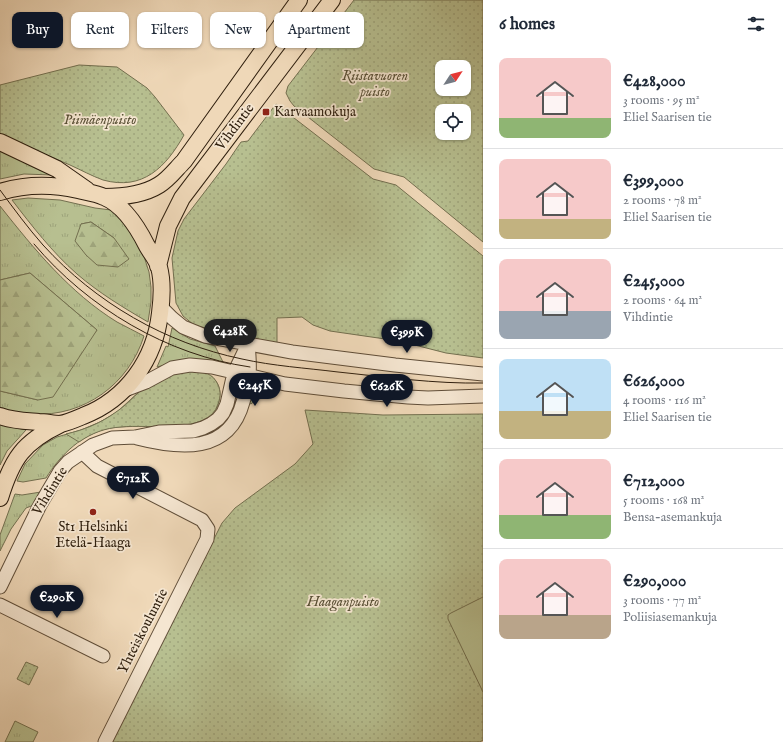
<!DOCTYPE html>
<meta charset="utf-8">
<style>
body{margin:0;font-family:"IM FELL English",serif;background:#f6f6f7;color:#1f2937;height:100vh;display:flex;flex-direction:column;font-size:15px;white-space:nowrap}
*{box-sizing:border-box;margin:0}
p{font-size:13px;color:#747a83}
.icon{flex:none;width:22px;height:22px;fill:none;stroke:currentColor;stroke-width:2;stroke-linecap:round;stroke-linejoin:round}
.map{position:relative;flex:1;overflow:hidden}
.side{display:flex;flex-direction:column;background:#fff;width:300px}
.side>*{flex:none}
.hud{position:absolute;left:12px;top:12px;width:380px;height:36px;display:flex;gap:8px}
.needle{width:26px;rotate:54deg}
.buttons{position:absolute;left:435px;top:60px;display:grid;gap:8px}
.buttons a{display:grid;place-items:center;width:36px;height:36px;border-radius:8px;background:#fff;box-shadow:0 1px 3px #0004;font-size:20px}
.price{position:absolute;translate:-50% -34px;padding:0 9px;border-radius:14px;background:#111827;color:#fff;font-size:13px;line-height:26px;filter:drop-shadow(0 1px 2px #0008)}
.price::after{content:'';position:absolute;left:50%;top:24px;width:12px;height:9px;margin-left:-6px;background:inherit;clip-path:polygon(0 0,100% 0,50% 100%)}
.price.on{background:#222;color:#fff}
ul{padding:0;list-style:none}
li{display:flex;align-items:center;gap:12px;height:100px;padding:0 16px}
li+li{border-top:1px solid #e0e1e3}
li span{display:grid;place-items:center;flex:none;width:112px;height:80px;border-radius:8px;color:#555}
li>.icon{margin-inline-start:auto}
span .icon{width:48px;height:48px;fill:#fffc;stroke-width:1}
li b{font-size:17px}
h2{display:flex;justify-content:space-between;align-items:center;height:48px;padding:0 16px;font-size:17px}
.chip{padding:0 14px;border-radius:8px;background:#fff;box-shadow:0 1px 3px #0004;font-size:14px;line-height:36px}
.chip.on{background:#111827;color:#fff}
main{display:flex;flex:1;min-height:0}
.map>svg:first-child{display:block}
.grass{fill:url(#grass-tufts);stroke:#736f4f;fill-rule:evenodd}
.forest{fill:url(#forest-firs);stroke:#736f4f}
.park{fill:url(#park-dots);stroke:#736f4f;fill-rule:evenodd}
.pitch{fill:#b7bf90;stroke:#736f4f}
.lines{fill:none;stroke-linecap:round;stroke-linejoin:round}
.minor-casing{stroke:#5f4d38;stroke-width:15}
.major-casing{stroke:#2f1f0e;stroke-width:18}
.minor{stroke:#f5e6d1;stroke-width:13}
.major{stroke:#efd8b8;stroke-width:16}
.tram{stroke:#2f1f0e;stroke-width:1}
.poi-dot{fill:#8f2418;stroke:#f5e6d1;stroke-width:1.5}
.labels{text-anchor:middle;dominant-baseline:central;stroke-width:3.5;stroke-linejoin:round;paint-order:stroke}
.park-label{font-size:14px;font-style:italic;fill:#584f35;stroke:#f5e6d1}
.poi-label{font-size:14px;fill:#2f1f0e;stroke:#f5e6d1;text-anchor:start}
.street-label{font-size:14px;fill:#2f1f0e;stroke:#f5e6d1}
</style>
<main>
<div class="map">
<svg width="483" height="742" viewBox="0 0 483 742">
<defs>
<pattern id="grass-tufts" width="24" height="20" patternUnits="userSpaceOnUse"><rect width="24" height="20" fill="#b7bf90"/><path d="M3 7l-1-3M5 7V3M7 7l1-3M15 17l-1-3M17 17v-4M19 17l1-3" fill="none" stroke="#9ea47b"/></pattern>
<pattern id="forest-firs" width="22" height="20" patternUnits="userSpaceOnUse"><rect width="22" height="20" fill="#b7bf90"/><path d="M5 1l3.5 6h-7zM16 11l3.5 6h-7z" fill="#9ea47b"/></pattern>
<pattern id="park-dots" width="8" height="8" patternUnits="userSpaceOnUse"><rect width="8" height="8" fill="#b7bf90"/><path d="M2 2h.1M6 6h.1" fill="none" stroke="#9ea47b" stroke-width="1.8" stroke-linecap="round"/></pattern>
</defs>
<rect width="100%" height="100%" fill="#efd8b8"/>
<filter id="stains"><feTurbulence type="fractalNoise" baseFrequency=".005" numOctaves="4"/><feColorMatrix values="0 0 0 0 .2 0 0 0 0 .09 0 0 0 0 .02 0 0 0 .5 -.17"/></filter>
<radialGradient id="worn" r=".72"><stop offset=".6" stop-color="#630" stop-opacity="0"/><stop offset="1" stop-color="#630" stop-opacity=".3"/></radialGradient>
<path class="grass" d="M0 151 52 175 24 174 0 179Z
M28 198 60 200 95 208 111 210 126 224 141 247 149 272 151 287V302L148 322C124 308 99 293 77 274 52 252 32 226 12 200ZM91 222 114 238 81 224Z
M0 206C34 249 70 293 117 322 126 327 135 331 144 336 129 384 84 417 33 414 22 413 11 412 0 407V391L38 400 97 330 30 273 0 280Z
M172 328 190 339 215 346 225 366 165 365 157 367 166 346 168 347Z
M211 376C223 386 222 400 214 413 190 417 166 422 141 426 131 427 120 426 110 428 83 433 60 455 46 478L23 482 17 481 25 464 43 445 57 437 81 430 100 422 117 412 141 390Z
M267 386H274L272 391 258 398 251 404 248 402C252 393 257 388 267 386Z
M0 424 26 430 7 451 0 465Z
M41 492 34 505 26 508 11 529 0 551V535L15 494 22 495Z
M15 721 38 732 33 742H5Z"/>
<path class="forest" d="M91 222 114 238 129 259 118 267 97 265 86 255 75 241 81 224Z
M30 273 97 330 53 397 38 400 0 391V280Z"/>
<path class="park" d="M354 0H483V242L404 177 374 169 294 106 290 101 286 93 288 86ZM442 67H464V89H442ZM442 111H464V133H442Z
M79 65 117 67 147 88 155 97 184 135C166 167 143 191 103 180 92 176 81 170 70 165 46 155 23 145 0 134V85Z
M276 104 373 179 396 185 483 256V358L446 353 399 341 330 331 313 325 302 317 277 318V343L232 335 194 325 183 316 176 303 172 258 178 231 184 219 226 164 241 142 248 141Z
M186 370C197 371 210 371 216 381 221 389 221 396 218 404 209 435 147 424 121 427 105 428 92 433 79 442L66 434C84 430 101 423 116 412 130 403 139 389 154 381 163 376 176 373 186 370Z
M305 410 383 415 483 414V740L480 742H111L222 523 235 508 295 464 313 444Z
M26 662 38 667 29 685 17 679Z"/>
<path class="pitch" d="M483 597V692L448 619V615L451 613Z"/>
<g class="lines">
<defs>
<path id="minor" d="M161 307 172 318 183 327 205 336 292 352 395 365 483 374
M125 390 146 382 172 368 190 365 212 367 285 384 344 391 408 397 428 398 483 396
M137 438C180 449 229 454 243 402 246 393 249 384 249 375 250 365 249 354 248 344
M82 452 97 466 202 520 208 529 207 539 105 742
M0 587 40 505 60 471 68 462 93 445 112 438 135 437 159 432 193 431 203 428 211 424 218 419 223 413 227 404 234 373 248 344
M0 605 103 656"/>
<path id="major" d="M0 142 57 169 87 190
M0 192C26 184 52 184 78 190 86 192 96 193 104 197 124 205 138 228 147 246 151 253 157 260 159 267 163 282 162 298 160 313 155 359 127 399 83 416 76 419 67 423 60 424 53 424 46 422 39 422 26 421 13 421 0 416
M104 197C123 197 143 195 159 185 169 179 176 169 184 161L299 0
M158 266 168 226 182 198 332 0
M0 498C12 459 23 442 61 424"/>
</defs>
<use href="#minor" class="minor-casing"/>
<use href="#major" class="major-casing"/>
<use href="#minor" class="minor"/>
<use href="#major" class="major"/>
<path class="tram" d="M0 190C14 209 28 228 43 245 96 303 165 343 242 359 273 366 306 368 338 372 386 377 435 384 483 383
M34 244C88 308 167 355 250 367"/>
</g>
<g class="poi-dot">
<rect x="262" y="108" width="8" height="8" rx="2"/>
<circle cx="93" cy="512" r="4"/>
</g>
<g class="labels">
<g class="park-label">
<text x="375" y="76">Riistavuoren<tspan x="375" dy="16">puisto</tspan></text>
<text x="100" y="120">Piimäenpuisto</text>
<text x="343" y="602">Haaganpuisto</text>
</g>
<g class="poi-label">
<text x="274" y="112">Karvaamokuja</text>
<text x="93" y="527" text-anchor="middle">St1 Helsinki<tspan x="93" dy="16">Etelä-Haaga</tspan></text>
</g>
<g class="street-label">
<text transform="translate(235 127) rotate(-53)">Vihdintie</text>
<text transform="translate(50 491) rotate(-58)">Vihdintie</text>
<text transform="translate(143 631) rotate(-63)">Yhteiskouluntie</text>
</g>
</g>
<rect width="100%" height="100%" filter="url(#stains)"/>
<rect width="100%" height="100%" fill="url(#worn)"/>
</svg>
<div class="buttons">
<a><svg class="needle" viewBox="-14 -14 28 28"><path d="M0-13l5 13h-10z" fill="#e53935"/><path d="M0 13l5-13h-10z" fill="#747a83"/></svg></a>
<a><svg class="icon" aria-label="locate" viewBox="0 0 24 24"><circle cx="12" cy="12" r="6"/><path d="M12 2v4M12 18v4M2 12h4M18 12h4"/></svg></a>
</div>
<b class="price on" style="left:230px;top:353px">€428K</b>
<b class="price" style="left:407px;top:354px">€399K</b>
<b class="price" style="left:255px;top:407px">€245K</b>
<b class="price" style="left:387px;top:408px">€626K</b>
<b class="price" style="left:133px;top:500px">€712K</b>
<b class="price" style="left:57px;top:619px">€290K</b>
<div class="hud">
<a class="chip on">Buy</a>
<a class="chip">Rent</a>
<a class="chip">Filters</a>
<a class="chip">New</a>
<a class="chip">Apartment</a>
</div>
</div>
<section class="side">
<h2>6 homes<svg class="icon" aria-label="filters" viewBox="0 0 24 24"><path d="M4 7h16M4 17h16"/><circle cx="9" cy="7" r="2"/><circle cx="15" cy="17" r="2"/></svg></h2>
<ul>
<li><span style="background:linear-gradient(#f6c9c9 75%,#8fb573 0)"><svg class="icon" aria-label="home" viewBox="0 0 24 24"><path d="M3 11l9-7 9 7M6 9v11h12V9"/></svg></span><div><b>€428,000</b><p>3 rooms · 95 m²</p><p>Eliel Saarisen tie</p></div></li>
<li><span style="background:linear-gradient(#f6c9c9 75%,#c2b280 0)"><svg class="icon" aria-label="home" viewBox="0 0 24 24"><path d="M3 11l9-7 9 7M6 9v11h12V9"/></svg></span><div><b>€399,000</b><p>2 rooms · 78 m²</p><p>Eliel Saarisen tie</p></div></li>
<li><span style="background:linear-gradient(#f6c9c9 65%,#9aa5b1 0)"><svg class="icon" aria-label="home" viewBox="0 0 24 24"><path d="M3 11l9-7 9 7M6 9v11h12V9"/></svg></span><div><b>€245,000</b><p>2 rooms · 64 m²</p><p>Vihdintie</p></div></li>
<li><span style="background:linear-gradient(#bfe0f5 65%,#c2b280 0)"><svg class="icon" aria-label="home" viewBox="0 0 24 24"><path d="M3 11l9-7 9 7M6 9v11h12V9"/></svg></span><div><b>€626,000</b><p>4 rooms · 116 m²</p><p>Eliel Saarisen tie</p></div></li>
<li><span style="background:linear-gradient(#f6c9c9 70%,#8fb573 0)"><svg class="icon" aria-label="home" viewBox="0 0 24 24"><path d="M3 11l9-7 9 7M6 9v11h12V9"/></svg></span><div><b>€712,000</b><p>5 rooms · 168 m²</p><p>Bensa-asemankuja</p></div></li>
<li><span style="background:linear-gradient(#f6c9c9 70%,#b9a48a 0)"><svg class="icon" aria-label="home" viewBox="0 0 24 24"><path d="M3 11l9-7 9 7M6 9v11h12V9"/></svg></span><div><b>€290,000</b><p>3 rooms · 77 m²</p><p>Poliisiasemankuja</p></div></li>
</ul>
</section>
</main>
